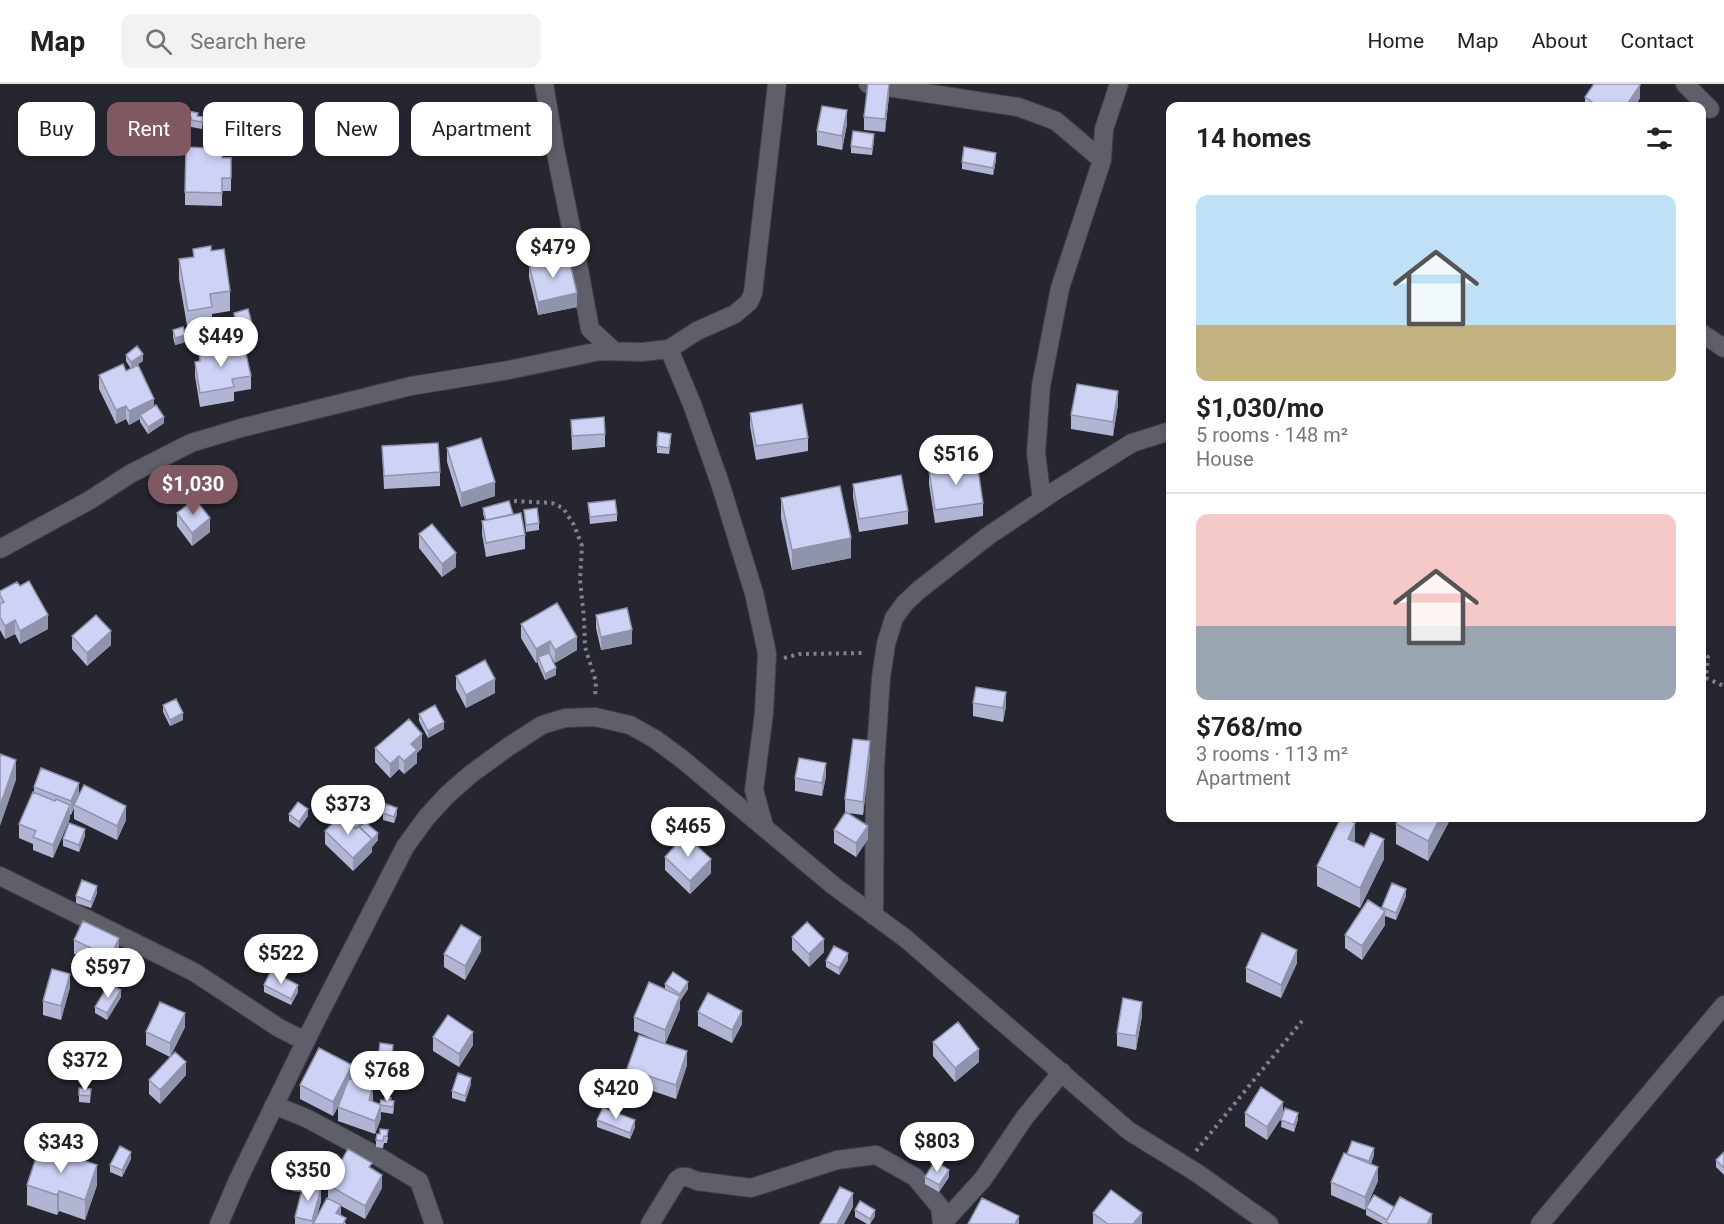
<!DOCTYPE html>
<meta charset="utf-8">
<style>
body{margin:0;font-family:Roboto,sans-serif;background:#f2f2f2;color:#222;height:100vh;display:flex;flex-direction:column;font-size:22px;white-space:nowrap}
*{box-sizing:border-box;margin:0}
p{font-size:20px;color:#767676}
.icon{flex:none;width:33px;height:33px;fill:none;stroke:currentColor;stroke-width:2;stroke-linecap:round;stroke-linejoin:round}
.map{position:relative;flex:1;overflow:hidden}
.panel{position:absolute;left:1166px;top:18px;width:540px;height:720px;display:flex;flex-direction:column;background:#fff;border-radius:12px;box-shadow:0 3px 9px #0003}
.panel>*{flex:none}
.banner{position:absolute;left:18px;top:18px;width:570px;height:54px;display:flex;gap:12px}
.price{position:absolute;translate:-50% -51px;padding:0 14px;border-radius:21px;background:#fff;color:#222;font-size:20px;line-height:39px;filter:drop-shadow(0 2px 3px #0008)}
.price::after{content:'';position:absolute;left:50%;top:36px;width:18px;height:14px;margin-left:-9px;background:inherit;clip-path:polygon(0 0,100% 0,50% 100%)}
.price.selected{background:#805861;color:#fff}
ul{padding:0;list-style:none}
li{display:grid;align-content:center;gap:12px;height:318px;padding:0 30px}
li+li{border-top:2px solid #e0e0e0}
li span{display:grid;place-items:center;height:186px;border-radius:12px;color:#555}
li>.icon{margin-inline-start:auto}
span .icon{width:108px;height:108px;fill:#fffc;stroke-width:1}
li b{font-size:26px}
h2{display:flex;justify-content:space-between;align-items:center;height:72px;padding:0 30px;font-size:26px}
.chip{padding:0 21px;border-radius:12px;background:#fff;box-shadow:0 3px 9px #0003;font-size:21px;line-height:54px}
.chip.selected{background:#805861;color:#fff}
header{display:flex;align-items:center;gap:36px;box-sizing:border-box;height:84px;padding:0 30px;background:#fff;border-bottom:2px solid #e0e0e0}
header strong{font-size:28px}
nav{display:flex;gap:33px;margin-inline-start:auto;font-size:21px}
.search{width:420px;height:54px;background:#f2f2f2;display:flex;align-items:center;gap:15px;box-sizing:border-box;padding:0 21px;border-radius:12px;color:#767676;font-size:22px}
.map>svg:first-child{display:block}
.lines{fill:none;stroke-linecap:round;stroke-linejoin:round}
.street-casing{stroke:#404048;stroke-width:20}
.path{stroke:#82828a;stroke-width:4;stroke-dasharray:3 4.5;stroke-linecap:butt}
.street{stroke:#5e5f69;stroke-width:18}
.wall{fill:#b1b5d3}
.shaded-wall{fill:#9093ac}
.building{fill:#ced2f5;stroke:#9093ac;stroke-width:1.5}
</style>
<header>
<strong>Map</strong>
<div class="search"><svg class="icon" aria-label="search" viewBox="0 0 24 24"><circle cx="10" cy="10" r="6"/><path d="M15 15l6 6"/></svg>Search here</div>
<nav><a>Home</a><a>Map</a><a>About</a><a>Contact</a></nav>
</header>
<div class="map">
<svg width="1724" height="1140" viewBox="0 0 1724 1140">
<rect width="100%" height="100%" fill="#25262f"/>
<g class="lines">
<defs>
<path id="street" d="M544 0 555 65 574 158 590 245 614 267
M868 0 1018 23 1056 37 1102 76
M1685 0 1710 25
M1701 249 1724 264
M669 265 692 320 720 399 754 509 767 569 764 629 754 706 764 742
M1042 416 1036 369 1041 302 1060 204 1102 76 1104 45 1119 0
M0 465 90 416 130 390 191 359 241 344 411 302 509 286 600 267 642 268 669 265 697 247 735 230 749 218 753 209 777 0
M0 792 194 888 279 944 305 957
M874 832 875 682 881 594 886 560 894 534 905 519 919 506 988 452 1058 405 1132 359 1170 347
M274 1021 306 1034 379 1073 419 1097 434 1140
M219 1140 238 1096 314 940 405 763 426 734 447 711 471 690 508 663 542 641 565 634 595 633 630 641 655 655 682 675 834 802 905 854 1129 1047 1197 1089 1269 1140
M650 1140 677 1096 681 1093H687L697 1097 751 1104 837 1076 876 1071 915 1093 940 1123 942 1140
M942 1140 983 1095 1025 1033 1062 988
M1540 1140 1724 921"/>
</defs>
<use href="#street" class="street-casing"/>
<path class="path" d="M514 417 552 419 563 424 574 441 582 462 580 496 584 534 585 563 596 598 595 614
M1701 567 1708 573 1706 594 1724 602
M784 574 799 570 866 569
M1196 1067 1302 937"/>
<use href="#street" class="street"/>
</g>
<path class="wall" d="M889 12 885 48 864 46V33Z
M1585 13 1640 14 1635 22H1585Z
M187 32 203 33 202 45 191 43V40L187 39Z
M847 40 842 66 817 61V47Z
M874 57 872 71 851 69V62Z
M231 58H240L239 66 231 65Z
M231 74V107H222V122L185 121V108Z
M996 76 993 91 962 85V78Z
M193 165 211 167 230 207V227L212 230V243L188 247 179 195V175L193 173Z
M529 180 577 223 538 231 529 193Z
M234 229 253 251 238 254 234 235Z
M173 246 186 258 175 261 173 253Z
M239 267 251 292V305L234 308V317L200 323 195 292V278L199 277V268Z
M126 271 143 277 132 284 164 339 148 350 140 338V335L129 341 126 335 116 340 99 305V291L126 287 131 285 126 277Z
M1118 320 1113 352 1071 345V331Z
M750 329 808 354V367L756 376 750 342Z
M571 336 605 350V363L572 366Z
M671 357 669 370 657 369V362Z
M382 362 440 388V402L384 405Z
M447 364 495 412 461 423 447 378Z
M929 386 983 419V432L935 439 929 400Z
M853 400 908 427V440L859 448 853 413Z
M781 414 851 474 792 486 781 434Z
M588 419 617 430V437L590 440Z
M483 424 513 431 525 451V465L486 473 482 450V437L485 436 483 430Z
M524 426 539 439V446L526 448Z
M177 429 210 448 192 462 177 442Z
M419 450 456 483 442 493 419 464Z
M20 502 48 545 20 560 15 550 5 555 0 546V507Z
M596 531 632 560 601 566 596 544Z
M521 540 577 566 555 579 550 571 556 591 545 596 538 580V578L536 579 521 554Z
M72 552 111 561 87 582 72 565Z
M456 592 495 609 466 624 456 605Z
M973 619 1006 622 1003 638 973 632Z
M163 621 183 636 170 642 163 628Z
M419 630 444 645 428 654 419 637Z
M375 664H422L417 669V679L404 690 399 685 390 694 375 678Z
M870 671 863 731 848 729 868 755 856 773 834 759V746L845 728V715Z
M826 692 822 712 795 707V694Z
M34 703 79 712 126 736 117 756 74 735V724L71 731 70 730V734L53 774 33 766V760L19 754V740L34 708Z
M383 729 397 730 394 739 383 736Z
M289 730 308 732 299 744 289 737Z
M343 733H373L367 740 378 756 372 763V768L353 787 325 760V747Z
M1451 734 1428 777 1396 760V740Z
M85 752 79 768 63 762V755Z
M1355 759 1384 775 1360 824 1317 802V782Z
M665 773 711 789 690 810 665 786Z
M97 809 91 824 76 819V812Z
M1406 812 1396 836 1385 832V841L1362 876 1345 864V851L1382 825V823Z
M792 853 824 868 809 883 792 866Z
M74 856 119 867 110 886 74 870Z
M481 867 465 896 444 883V870Z
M848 876 839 891 826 883V877Z
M1297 879 1281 914 1246 898V884Z
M665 900 688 905 680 917V925L665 960 687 981 676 1015 627 998V985L663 959 634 947V933L665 905Z
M264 901 298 908 291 921 264 908Z
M70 903 61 936 43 931V917Z
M121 913 107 936 95 929V923Z
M698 928 742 940 732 959 698 942Z
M1142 932 1136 966 1117 962V949Z
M185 943 170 973 146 961V948Z
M433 953 473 961 459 983 433 967Z
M933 958 979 978 955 998 933 972Z
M393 967 392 977 379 975V968Z
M186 991 160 1020 149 1010V996Z
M352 994V995L373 1017V1018L380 1021 385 1017 391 1016 394 1023 393 1030 381 1028V1034L375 1050 338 1037V1023L340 1019 333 1032 300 1015V1001Z
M471 1000 465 1018 452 1014V1007Z
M79 1004 91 1005 90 1019 79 1018Z
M1245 1029 1283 1030 1298 1035 1294 1048 1281 1043 1282 1033 1267 1056 1245 1042Z
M597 1036 635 1043 630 1055 597 1043Z
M380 1050 388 1053 387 1059H384L383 1064 376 1063V1056Z
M1724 1068V1091L1716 1083V1076Z
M1347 1070 1374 1071 1371 1080 1378 1097 1365 1126 1331 1111V1098Z
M131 1075 122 1093 110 1088V1081Z
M372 1085 382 1104 365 1135 341 1122V1131L346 1140H295V1133L302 1108 292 1107V1101L310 1086 309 1100 321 1117 317 1132 328 1114V1101Z
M925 1093H949L939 1108 925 1100Z
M27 1101H97L85 1136 59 1127 57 1131 27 1121Z
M1394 1123 1432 1140H1383L1366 1131V1124Z
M855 1126 875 1132 870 1140H867L855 1133Z
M1093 1129 1142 1140H1093Z"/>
<path class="shaded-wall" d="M889 0V12L885 48V35Z
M1640 1V14L1635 22H1626Z
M847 26V40L842 66V52Z
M996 69V76L993 91V84Z
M577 209V223L538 231V218Z
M253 244V251L238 254V247Z
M186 251V258L175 261V254Z
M143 270V277L131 285V278Z
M1118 307V320L1113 352V338Z
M154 315V329L140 331V335L129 341V327Z
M126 322V335L116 340V326Z
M164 333V339L148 350V343Z
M495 398V412L461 423V409Z
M210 434V448L192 462V449Z
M851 454V474L792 486V466Z
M456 469V483L442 493V480Z
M48 531V545L20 560V547Z
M15 536V550L5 555V542Z
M632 546V560L601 566V553Z
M111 547V561L87 582V569Z
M577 553V566L555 579V566Z
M550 557V571L538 573V578L536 579V565Z
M556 584V591L545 596V590Z
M495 595V609L466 624V611Z
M1006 608V622L1003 638V624Z
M183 629V636L170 642V636Z
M444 638V645L428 654V647Z
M422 650V664L417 669V679L404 690V677L411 660Z
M870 657V671L863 731V718Z
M399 672V685L390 694V680Z
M16 676V696L0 742V722Z
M826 679V692L822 712V699Z
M79 699V712L74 721 71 731V717Z
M70 721V734L53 774V761Z
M126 722V736L117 756V742Z
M397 724V730L394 739V733Z
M308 725V732L299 744V738Z
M373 727V733L359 748 355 746Z
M1440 734H1451L1428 777V757Z
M1355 739V759L1348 755Z
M868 742V755L856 773V759Z
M85 745V752L79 768V761Z
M378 749V756L372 763V768L353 787V774Z
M1384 755V775L1360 824V804Z
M711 775V789L690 810V797Z
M97 802V809L91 824V818Z
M1406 805V812L1396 836V829Z
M1385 827V841L1362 876V862Z
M481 853V867L465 896V882Z
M119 854V867L110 886V873Z
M824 855V868L809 883V870Z
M1297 866V879L1281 914V901Z
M848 869V876L839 891V884Z
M70 890V903L61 936V922Z
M688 898V905L680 917V910Z
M298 901V908L291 921V915Z
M121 906V913L107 936V929Z
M680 912V925L665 960V946Z
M1142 918V932L1136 966V952Z
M742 927V940L732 959V946Z
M185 929V943L170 973V959Z
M473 948V961L459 983V970Z
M979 965V978L955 998V984Z
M687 967V981L676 1015V1001Z
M186 978V991L160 1020V1006Z
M352 981V994L333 1032V1018Z
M471 994V1000L465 1018V1012Z
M373 1003V1017L369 1030V1016Z
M1283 1018V1031L1267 1056V1043Z
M381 1021V1034L375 1050V1037Z
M1298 1029V1035L1294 1048V1041Z
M635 1036V1043L630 1055V1049Z
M1374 1064V1071L1369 1084V1077Z
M131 1068V1075L122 1093V1086Z
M97 1081V1101L85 1136V1116Z
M1378 1083V1097L1365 1126V1113Z
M949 1086V1093L939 1108V1101Z
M382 1091V1104L365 1135V1122Z
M321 1104V1117L315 1140H312Z
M59 1107V1127L57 1131V1111Z
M853 1109V1123L844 1140H837Z
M341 1121V1135L336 1129Z
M875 1126V1132L870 1140V1135Z
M1142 1129V1140H1133Z
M1432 1130V1140H1427Z
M1019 1132V1140H1015Z"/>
<path class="building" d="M868 0H889L885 35 864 33Z
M1594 0H1639L1640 1 1626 22H1598L1585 13Z
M822 22 847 26 842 52 817 47Z
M188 27 198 29 197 32 203 33 202 38 191 36V33L187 32Z
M853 47 874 50 872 65 851 62Z
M232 50 240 51 239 59 231 58Z
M186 63 222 65V74H231V94H222V109L185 108Z
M964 63 996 69 993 84 962 78Z
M211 162V167L224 165 230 207 210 210 212 223 188 227 179 175 194 173 193 165Z
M568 171 577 209 538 218 529 180Z
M248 225 253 244 238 247 234 229Z
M183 243 186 251 175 254 173 246Z
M237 261 239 267 245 266 251 292 232 295 234 303 200 309 195 278 200 277 199 268Z
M137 262 143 270 131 278 126 271Z
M123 280 126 287 138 281 154 315 129 327 126 322 116 326 99 291Z
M1077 300 1118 307 1113 338 1071 331Z
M802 320 808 354 756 362 750 329Z
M156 321 164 333 148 343 140 331Z
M604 333 605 350 572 352 571 336Z
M658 348 671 350 669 364 657 362Z
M481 354 495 398 461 409 447 364Z
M438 359 440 388 384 392 382 362Z
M977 379 983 419 935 426 929 386Z
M901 391 908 427 859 435 853 400Z
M840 402 851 454 792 466 781 414Z
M195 415 210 434 192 449 177 429Z
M615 416 617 430 590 433 588 419Z
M509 417 513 430 486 436 483 424Z
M537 424 539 439 526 441 524 426Z
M521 429 525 451 486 459 482 437Z
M432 440 456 469 442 480 419 450Z
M29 497 48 531 20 547 15 536 5 542 0 533V520L4 518 0 511V507L17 498 20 502Z
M557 519 577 553 555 566 550 557 536 565 521 540Z
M627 524 632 546 601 553 596 531Z
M96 531 111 547 87 569 72 552Z
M549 569 556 584 545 590 538 573Z
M485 576 495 595 466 611 456 592Z
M976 603 1006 608 1003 624 973 619Z
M176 615 183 629 170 636 163 621Z
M435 621 444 638 428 647 419 630Z
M409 635 422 650 411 660 417 666 404 677 399 672 390 680 375 664Z
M853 655 870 657 863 718 845 715Z
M0 670 16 676 0 722Z
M799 674 826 679 822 699 795 694Z
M41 684 79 699 71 717 34 703Z
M84 701 126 722 117 742 74 721Z
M33 708 55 717 56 715 70 721 53 761 33 753 36 747 19 740Z
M298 718 308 725 299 738 289 730Z
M363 718 373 727 356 745 343 733 351 724 354 727Z
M386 720 397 724 394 733 383 729Z
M846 728 868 742 856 759 834 746Z
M341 731 356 745 358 742 372 755 353 774 325 747Z
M1341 734H1344L1355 739 1348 755 1364 763 1371 749 1384 755 1360 804 1317 782Z
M1400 734H1440L1428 757 1396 740Z
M365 738 378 749 372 756V755L360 743Z
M69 739 85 745 79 761 63 755Z
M685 751 711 775 690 797 665 773Z
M82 796 97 802 91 818 76 812Z
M1392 799 1406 805 1396 829 1382 823Z
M1368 816 1385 827 1362 862 1345 851Z
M83 837 119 854 110 873 74 856Z
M807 838 824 855 809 870 792 853Z
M461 841 481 853 465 882 444 870Z
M1262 849 1297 866 1281 901 1246 884Z
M834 862 848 869 839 884 826 877Z
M52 885 70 890 61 922 43 917Z
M271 887 298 901 291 915 264 901Z
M673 888 688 898 680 910 665 900Z
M649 898 680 912 665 946 634 933Z
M109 900 121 906 107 929 95 923Z
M708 909 742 927 732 946 698 928Z
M1123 914 1142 918 1136 952 1117 949Z
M160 918 185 929 170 959 146 948Z
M448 931 473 948 459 970 433 953Z
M958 938 979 965 955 984 933 958Z
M639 951 687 967 676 1001 627 985Z
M380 959 393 961 392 970 379 968Z
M319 964 352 981 333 1018 300 1001Z
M175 968 186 978 160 1006 149 996Z
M458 989 471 994 465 1012 452 1007Z
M349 994 373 1003 369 1016 381 1021 375 1037 338 1023Z
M1261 1003 1283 1018 1267 1043 1245 1029Z
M79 1004 91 1005 90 1012 79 1011Z
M385 1012 391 1014 390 1016 394 1017 393 1023 380 1021 381 1016 385 1017Z
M603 1024 635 1036 630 1049 597 1036Z
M1285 1024 1298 1029 1294 1041 1281 1036Z
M380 1045 388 1046 387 1052H384L383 1057 376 1056 377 1050H380Z
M1352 1057 1374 1064 1369 1077 1347 1070Z
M40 1062 97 1081 85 1116 59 1107 57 1111 27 1101Z
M120 1062 131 1068 122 1086 110 1081Z
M348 1065 372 1079 369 1083 382 1091 365 1122 328 1101Z
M1724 1068V1084L1716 1076Z
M1344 1069 1378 1083 1365 1113 1331 1098Z
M935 1077 949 1086 939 1101 925 1093Z
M294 1078 310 1080 309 1100 304 1099V1101H292Z
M304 1099 321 1104 312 1137 295 1133Z
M840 1103 853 1109 837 1140H820Z
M1111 1106 1142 1129 1133 1140H1108L1093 1129Z
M1374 1111 1394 1123 1387 1136 1366 1124Z
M1400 1113 1432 1130 1427 1140H1390L1386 1138Z
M327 1114 341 1121 336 1129 346 1134 343 1140H313Z
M982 1114 1019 1132 1015 1140H968Z
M860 1117 875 1126 870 1135 855 1126Z"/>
</svg>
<b class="price" style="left:553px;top:195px">$479</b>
<b class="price" style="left:221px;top:284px">$449</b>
<b class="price" style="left:956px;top:402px">$516</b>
<b class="price selected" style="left:193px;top:432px">$1,030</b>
<b class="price" style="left:348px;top:752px">$373</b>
<b class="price" style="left:688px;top:774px">$465</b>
<b class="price" style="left:281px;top:901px">$522</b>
<b class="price" style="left:108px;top:915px">$597</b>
<b class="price" style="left:85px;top:1008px">$372</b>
<b class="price" style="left:387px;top:1018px">$768</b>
<b class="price" style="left:616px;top:1036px">$420</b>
<b class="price" style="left:937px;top:1089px">$803</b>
<b class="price" style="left:61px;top:1090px">$343</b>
<b class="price" style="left:308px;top:1118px">$350</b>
<div class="banner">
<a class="chip">Buy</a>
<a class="chip selected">Rent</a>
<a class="chip">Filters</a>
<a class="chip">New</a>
<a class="chip">Apartment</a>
</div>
<section class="panel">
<h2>14 homes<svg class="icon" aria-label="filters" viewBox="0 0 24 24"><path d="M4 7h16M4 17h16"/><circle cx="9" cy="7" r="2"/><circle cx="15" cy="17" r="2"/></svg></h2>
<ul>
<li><span style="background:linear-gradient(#bfe0f5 70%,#c2b280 0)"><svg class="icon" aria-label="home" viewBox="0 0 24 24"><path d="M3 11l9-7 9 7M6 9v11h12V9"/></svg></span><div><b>$1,030/mo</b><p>5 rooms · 148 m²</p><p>House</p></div></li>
<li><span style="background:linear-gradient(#f6c9c9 60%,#9aa5b1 0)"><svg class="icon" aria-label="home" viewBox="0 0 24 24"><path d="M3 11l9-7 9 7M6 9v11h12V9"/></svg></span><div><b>$768/mo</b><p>3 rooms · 113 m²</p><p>Apartment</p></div></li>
</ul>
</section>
</div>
